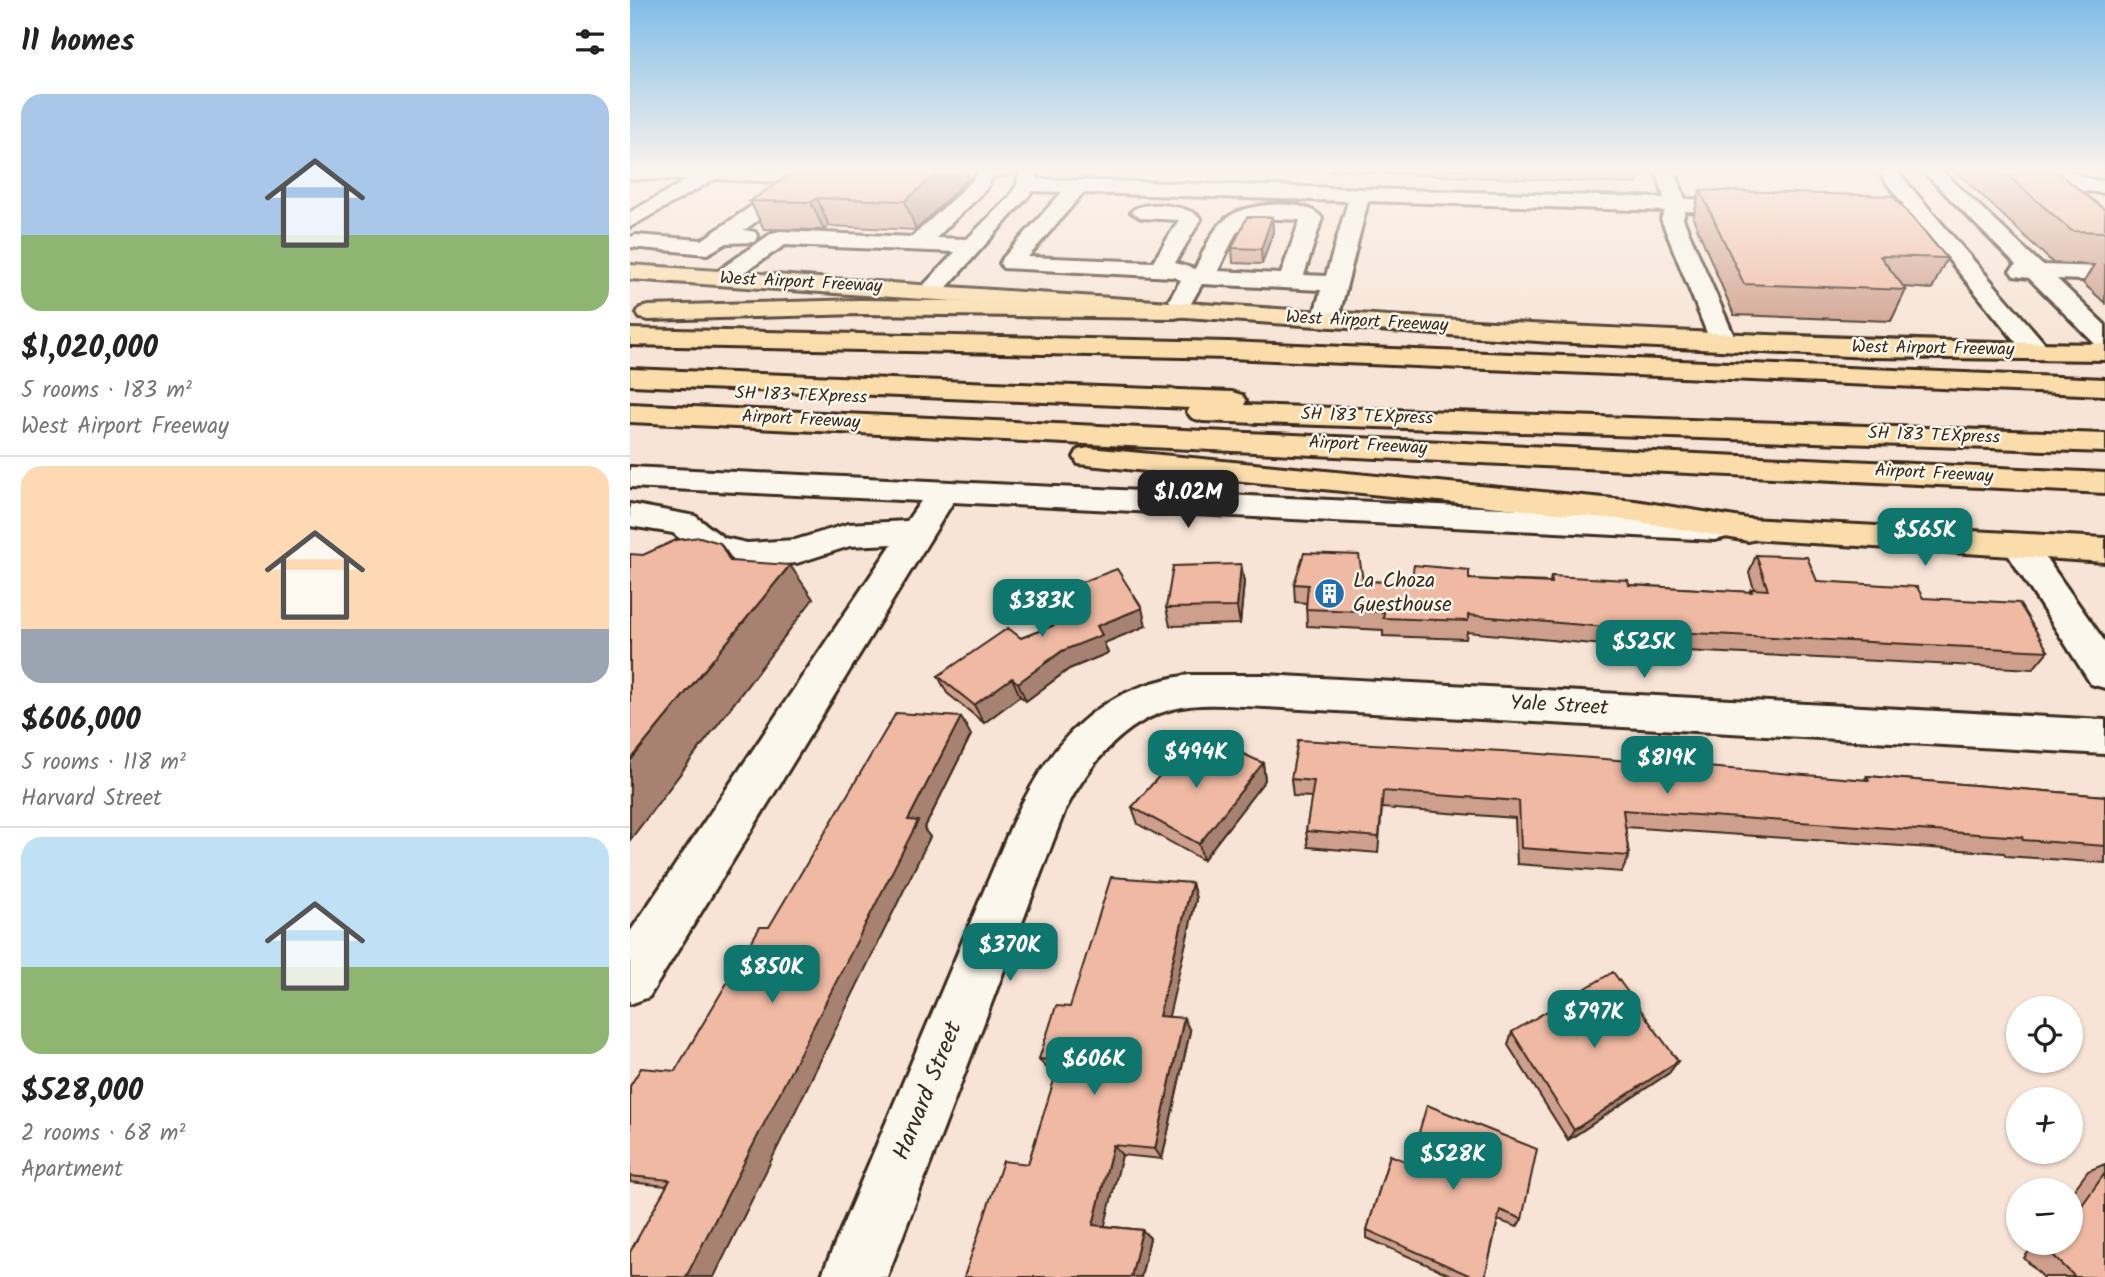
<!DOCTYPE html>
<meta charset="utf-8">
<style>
body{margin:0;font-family:Kalam,sans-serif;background:#f6f6f6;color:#222;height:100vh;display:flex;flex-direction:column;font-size:26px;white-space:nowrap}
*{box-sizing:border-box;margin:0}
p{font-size:23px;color:#767676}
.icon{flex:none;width:38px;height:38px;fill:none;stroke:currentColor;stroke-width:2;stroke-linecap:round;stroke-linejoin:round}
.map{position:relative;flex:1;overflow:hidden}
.details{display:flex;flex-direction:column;background:#fff;width:630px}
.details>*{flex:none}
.tools{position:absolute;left:1376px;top:996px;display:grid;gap:14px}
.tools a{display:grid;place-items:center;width:77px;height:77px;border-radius:50%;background:#fff;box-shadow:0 2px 5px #0004;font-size:35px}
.price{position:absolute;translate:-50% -60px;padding:0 16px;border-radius:14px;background:#0f766e;color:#fff;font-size:23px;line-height:46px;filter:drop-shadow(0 2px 4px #0008)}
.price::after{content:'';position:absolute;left:50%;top:42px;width:21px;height:16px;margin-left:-10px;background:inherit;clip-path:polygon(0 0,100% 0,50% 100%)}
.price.current{background:#222;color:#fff}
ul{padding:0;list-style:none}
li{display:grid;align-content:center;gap:14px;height:371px;padding:0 21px}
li+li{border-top:2px solid #e0e0e0}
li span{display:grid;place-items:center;height:217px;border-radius:21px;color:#555}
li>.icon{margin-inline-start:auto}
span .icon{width:126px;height:126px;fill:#fffc;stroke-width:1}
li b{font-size:30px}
h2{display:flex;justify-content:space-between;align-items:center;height:84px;padding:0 21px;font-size:30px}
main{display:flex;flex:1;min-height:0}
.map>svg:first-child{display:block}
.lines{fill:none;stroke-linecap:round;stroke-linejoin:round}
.minor-casing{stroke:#3b2a1e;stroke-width:6}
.major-casing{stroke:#3b2a1e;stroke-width:6}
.highway-casing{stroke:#3b2a1e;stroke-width:6}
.minor{fill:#fbf7ec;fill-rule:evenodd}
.major{fill:#faddab;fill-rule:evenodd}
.highway{fill:#faddab;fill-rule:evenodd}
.wall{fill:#ce9f8c;stroke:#3b2a1e;stroke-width:2}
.shaded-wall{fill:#a78272;stroke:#3b2a1e;stroke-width:2}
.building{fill:#efb9a3;stroke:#3b2a1e;stroke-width:2}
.labels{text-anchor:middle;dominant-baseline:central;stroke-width:5;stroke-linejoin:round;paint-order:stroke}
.far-street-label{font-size:18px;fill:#3b2a1e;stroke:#fbf7ec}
.poi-label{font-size:21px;fill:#3b2a1e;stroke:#fbf7ec;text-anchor:start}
.street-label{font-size:21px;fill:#3b2a1e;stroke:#fbf7ec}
.near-street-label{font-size:24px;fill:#3b2a1e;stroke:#fbf7ec}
</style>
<main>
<section class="details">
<h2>11 homes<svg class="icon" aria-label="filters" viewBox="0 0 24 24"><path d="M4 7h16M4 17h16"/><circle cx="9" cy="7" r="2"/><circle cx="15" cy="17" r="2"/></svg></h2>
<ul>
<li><span style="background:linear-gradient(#a9c7e8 65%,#8fb573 0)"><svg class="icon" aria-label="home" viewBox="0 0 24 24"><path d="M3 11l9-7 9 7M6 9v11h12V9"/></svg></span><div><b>$1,020,000</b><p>5 rooms · 183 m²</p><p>West Airport Freeway</p></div></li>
<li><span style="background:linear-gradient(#ffd9b3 75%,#9aa5b1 0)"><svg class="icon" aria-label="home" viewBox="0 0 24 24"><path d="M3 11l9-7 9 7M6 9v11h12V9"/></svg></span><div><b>$606,000</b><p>5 rooms · 118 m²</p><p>Harvard Street</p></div></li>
<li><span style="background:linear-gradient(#bfe0f5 60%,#8fb573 0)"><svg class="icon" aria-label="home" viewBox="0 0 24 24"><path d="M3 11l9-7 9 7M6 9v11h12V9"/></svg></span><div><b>$528,000</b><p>2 rooms · 68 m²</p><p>Apartment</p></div></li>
</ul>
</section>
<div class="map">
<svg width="1475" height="1277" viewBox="0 0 1475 1277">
<rect width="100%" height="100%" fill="#f7e4d6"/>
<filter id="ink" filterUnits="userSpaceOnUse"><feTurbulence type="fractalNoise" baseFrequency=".0143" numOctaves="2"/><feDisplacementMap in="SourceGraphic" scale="14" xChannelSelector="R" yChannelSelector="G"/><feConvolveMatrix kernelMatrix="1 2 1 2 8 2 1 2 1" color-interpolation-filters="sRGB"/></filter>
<g filter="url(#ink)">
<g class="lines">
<defs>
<path id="minor" d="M0 169H195L193 173 157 182 85 179 0 227V212L59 179H0Z
M350 169H385L383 173 364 176 356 189 306 238 337 239 379 197 387 185 389 169H407V179L1034 198 1026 169H1044L1055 199 1117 201 1127 207 1117 213 1055 211 1053 219 1107 343 1103 349H1085L1081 343 1031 219 1035 211 738 201 708 320 704 325H686L682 320 691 290 572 284 560 305H542L539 300 551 280 543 277 373 268 370 263 373 258 432 192 403 191 309 296H291L288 291 325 252 155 245 98 283H82L78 278 142 233 150 231 282 237 342 181ZM453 193 718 201 696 276 674 275 692 218C677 197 615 203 597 218 581 230 574 252 565 269L545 263 571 219C560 205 511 199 501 212L511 218 549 220 523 262 398 257ZM629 218 670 220 651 274 588 271 606 233Z
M1246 169H1265L1416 345 1420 351 1416 357H1398L1284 217 1216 214 1213 210 1223 204 1274 205Z
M1291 169H1310L1412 265 1475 267V281L1427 279 1475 325V347L1466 345 1399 278 1384 276 1380 271 1386 265Z
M1420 169C1445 169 1451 180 1475 181V193L1446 190Z
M161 182 168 184 171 188 168 192 114 230 125 232 128 237 125 242 97 243 77 254 0 247V237L6 235 72 240 145 190 146 184Z
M0 467 1085 518 1097 521 1102 529 1097 537 1085 540 323 502 19 997 0 1004V932L262 544 220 546 167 563 117 567 71 555 43 533 0 526V504L65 516 94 538 117 543 165 540 218 524 277 521 291 501 0 487Z
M1389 534 1401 537 1475 642V688L1461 684 1372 545 1377 537Z
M559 675H635L1475 720V754L635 707C610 706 584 703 559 706 499 713 461 761 435 810L257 1277H191L382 824C420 743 465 688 559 675Z"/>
<path id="major" d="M0 265C491 298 982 338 1475 344V360L1239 357 921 342 0 279Z
M1118 519 1475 538V562L1106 538 1101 530 1106 522Z"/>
<path id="highway" d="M229 300 545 304 554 306 557 311 554 316 545 318 229 314 19 320 10 318 7 313 10 308 19 306Z
M0 329 599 342 1475 379V395L599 358 0 345Z
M0 369 602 392 612 395 616 401 614 405 1475 434V452L572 421 562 418 557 412 560 408 0 385Z
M0 404 1475 473V493L0 422Z
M459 448 1005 501 1118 519 1130 522 1135 530 1130 538 1118 541 1005 521 448 464 444 457 448 450Z"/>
</defs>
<use href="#minor" class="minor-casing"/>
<use href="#major" class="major-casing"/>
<use href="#highway" class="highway-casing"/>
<use href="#minor" class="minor"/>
<use href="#major" class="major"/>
<use href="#highway" class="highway"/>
</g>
<path class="wall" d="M657 169H1010L1007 184Z
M1324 169H1423L1475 210V303L1453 283 1464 265 1423 263Z
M339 178 286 230 199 226 194 230 134 229 120 201Z
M1070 190 1317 258 1302 289 1273 287 1276 290 1261 321 1104 315 1063 218Z
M642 217 643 232 632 264 603 263 602 248Z
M1126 555 1187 581 1293 598 1418 651 1403 669 1016 649 837 632 836 639 753 636V630L677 626 676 603 665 602 664 584 733 581 781 583 839 579 920 582 921 576 999 585 1119 592 1121 589H1124L1119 573Z
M611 564 614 582 610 624 540 626 536 608Z
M433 589 516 626 474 643 478 653 439 669 396 701 390 696 354 723 317 693 308 676 391 638 445 617 439 607Z
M341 735 294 829 300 837 36 1186 0 1182V1086L45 1071Z
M593 756 595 763 600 764 633 763 635 780 573 860 508 824 502 807Z
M1237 776 1475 796V863L1376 856 1374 853 995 827 999 856 992 872 887 864 885 818 752 808 748 853 678 847 676 831 682 797 663 796 661 779 1234 780Z
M562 883 566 899 538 1017 560 1031 532 1159 492 1155 474 1226 512 1230 520 1238 511 1277 398 1164 427 1072 419 1071 409 1059 440 1007Z
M882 1032 1048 1061 1039 1073 938 1140 878 1045Z
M760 1155 892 1219 887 1227 868 1220 855 1277H825L737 1238V1230Z
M1475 1164V1277H1413L1394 1258 1406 1242H1440V1195L1458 1171Z"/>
<path class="shaded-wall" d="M312 169H336L339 178 286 230 275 201Z
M187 198 199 226 194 230 181 202Z
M642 217 643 232 632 264 631 249Z
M90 543 114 577 100 561Z
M611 564 614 582 610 624 607 607Z
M160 565 183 599 0 840V761Z
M512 608 516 626 474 643 478 653 439 669 396 701 388 683 467 626Z
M382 678 390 696 354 723 344 705Z
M331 717 341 735 294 829 300 837 84 1277H56L278 820Z
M633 763 635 780 573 860 569 844Z
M562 883 566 899 536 1029 529 1016Z
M554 1018 560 1031 532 1159 525 1149Z
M1048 1061 1039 1073 938 1140 944 1130Z
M483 1145 492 1155 473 1233 463 1225Z
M512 1230 520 1238 511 1277H501Z"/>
<path class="building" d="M169 169H312L275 201 187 198 181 202 120 201Z
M1370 169H1423L1475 210V232L1442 231Z
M1070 190 1263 196 1317 258 1250 256 1276 290 1114 284Z
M617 217H642L631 249 602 248Z
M70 537 90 543 100 561 160 565 0 761V554L13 555 46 540Z
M674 553 729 555 733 581 781 583 784 565 839 570V579L922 583 921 576 998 580 999 585 1122 592 1121 589 1138 590 1126 555 1177 557 1187 581 1287 587 1293 598 1389 603 1418 651 1022 631 838 615V621L753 618 754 612 676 609 678 585 664 584Z
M611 564 607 607 536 608 543 566Z
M487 569 512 608 467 626 472 635 432 651 388 683 382 678 344 705 308 676 378 628 391 638 448 616 433 589Z
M266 713 331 717 278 820 288 821 56 1277H0V1252L40 1180 0 1176V1086L11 1068 45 1071 130 927H139Z
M561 740 593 756V763L600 764 609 752 633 763 569 844 502 807Z
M668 740 872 751 1239 780 1237 776 1475 796V846L1393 840 1392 837 993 810 999 856 891 848 889 801 753 791 749 837 676 831 684 781 661 779Z
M481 877 562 883 529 1016 554 1018 525 1149 483 1145 463 1225 512 1230 501 1277H334L373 1161 398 1164 430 1061 409 1059 426 1006 440 1007Z
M983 972 1048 1061 944 1130 882 1032Z
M797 1105 907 1149 892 1219 870 1210 855 1277H843L737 1230 760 1155 780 1163Z
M1475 1173V1277H1445L1419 1251 1425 1242H1440V1222Z"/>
</g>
<linearGradient id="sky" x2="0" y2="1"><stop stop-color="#81bde8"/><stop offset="0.49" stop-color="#fbf3ed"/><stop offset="1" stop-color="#fbf3ed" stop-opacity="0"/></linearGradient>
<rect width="1475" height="347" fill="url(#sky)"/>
<defs>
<symbol id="building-disc" viewBox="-11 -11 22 22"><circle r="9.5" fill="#1f6fb2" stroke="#fbf7ec"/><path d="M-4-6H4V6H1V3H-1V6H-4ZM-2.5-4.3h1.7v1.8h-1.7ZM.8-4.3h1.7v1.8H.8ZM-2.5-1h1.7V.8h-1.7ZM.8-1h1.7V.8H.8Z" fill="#fff"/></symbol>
</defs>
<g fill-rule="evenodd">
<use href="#building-disc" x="682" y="576" width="35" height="35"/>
</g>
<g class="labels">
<g class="far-street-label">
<text transform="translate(171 283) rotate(3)">West Airport Freeway</text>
<text transform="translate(737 322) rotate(3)">West Airport Freeway</text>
<text transform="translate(1303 349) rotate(1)">West Airport Freeway</text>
<text transform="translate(171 396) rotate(2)">SH 183 TEXpress</text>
<text transform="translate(737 417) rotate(2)">SH 183 TEXpress</text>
<text transform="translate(171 420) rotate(3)">Airport Freeway</text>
<text transform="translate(1304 436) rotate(2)">SH 183 TEXpress</text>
<text transform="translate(738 446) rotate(3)">Airport Freeway</text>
<text transform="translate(1304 474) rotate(3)">Airport Freeway</text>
</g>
<g class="poi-label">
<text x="723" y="581">La Choza<tspan x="723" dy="24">Guesthouse</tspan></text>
</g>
<g class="street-label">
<text transform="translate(929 706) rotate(3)">Yale Street</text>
</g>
<g class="near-street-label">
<text transform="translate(298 1091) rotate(-68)">Harvard Street</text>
</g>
</g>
</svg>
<div class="tools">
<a><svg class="icon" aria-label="locate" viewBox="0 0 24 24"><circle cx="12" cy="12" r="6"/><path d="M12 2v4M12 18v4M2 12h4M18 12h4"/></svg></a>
<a>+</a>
<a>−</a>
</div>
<b class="price current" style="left:558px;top:530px">$1.02M</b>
<b class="price" style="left:1295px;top:568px">$565K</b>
<b class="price" style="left:412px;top:639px">$383K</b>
<b class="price" style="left:1014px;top:680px">$525K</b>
<b class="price" style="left:566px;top:790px">$494K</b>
<b class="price" style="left:1037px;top:796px">$819K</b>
<b class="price" style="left:380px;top:983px">$370K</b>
<b class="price" style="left:142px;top:1005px">$850K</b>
<b class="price" style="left:964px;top:1050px">$797K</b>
<b class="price" style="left:464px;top:1097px">$606K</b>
<b class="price" style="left:823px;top:1192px">$528K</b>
</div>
</main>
